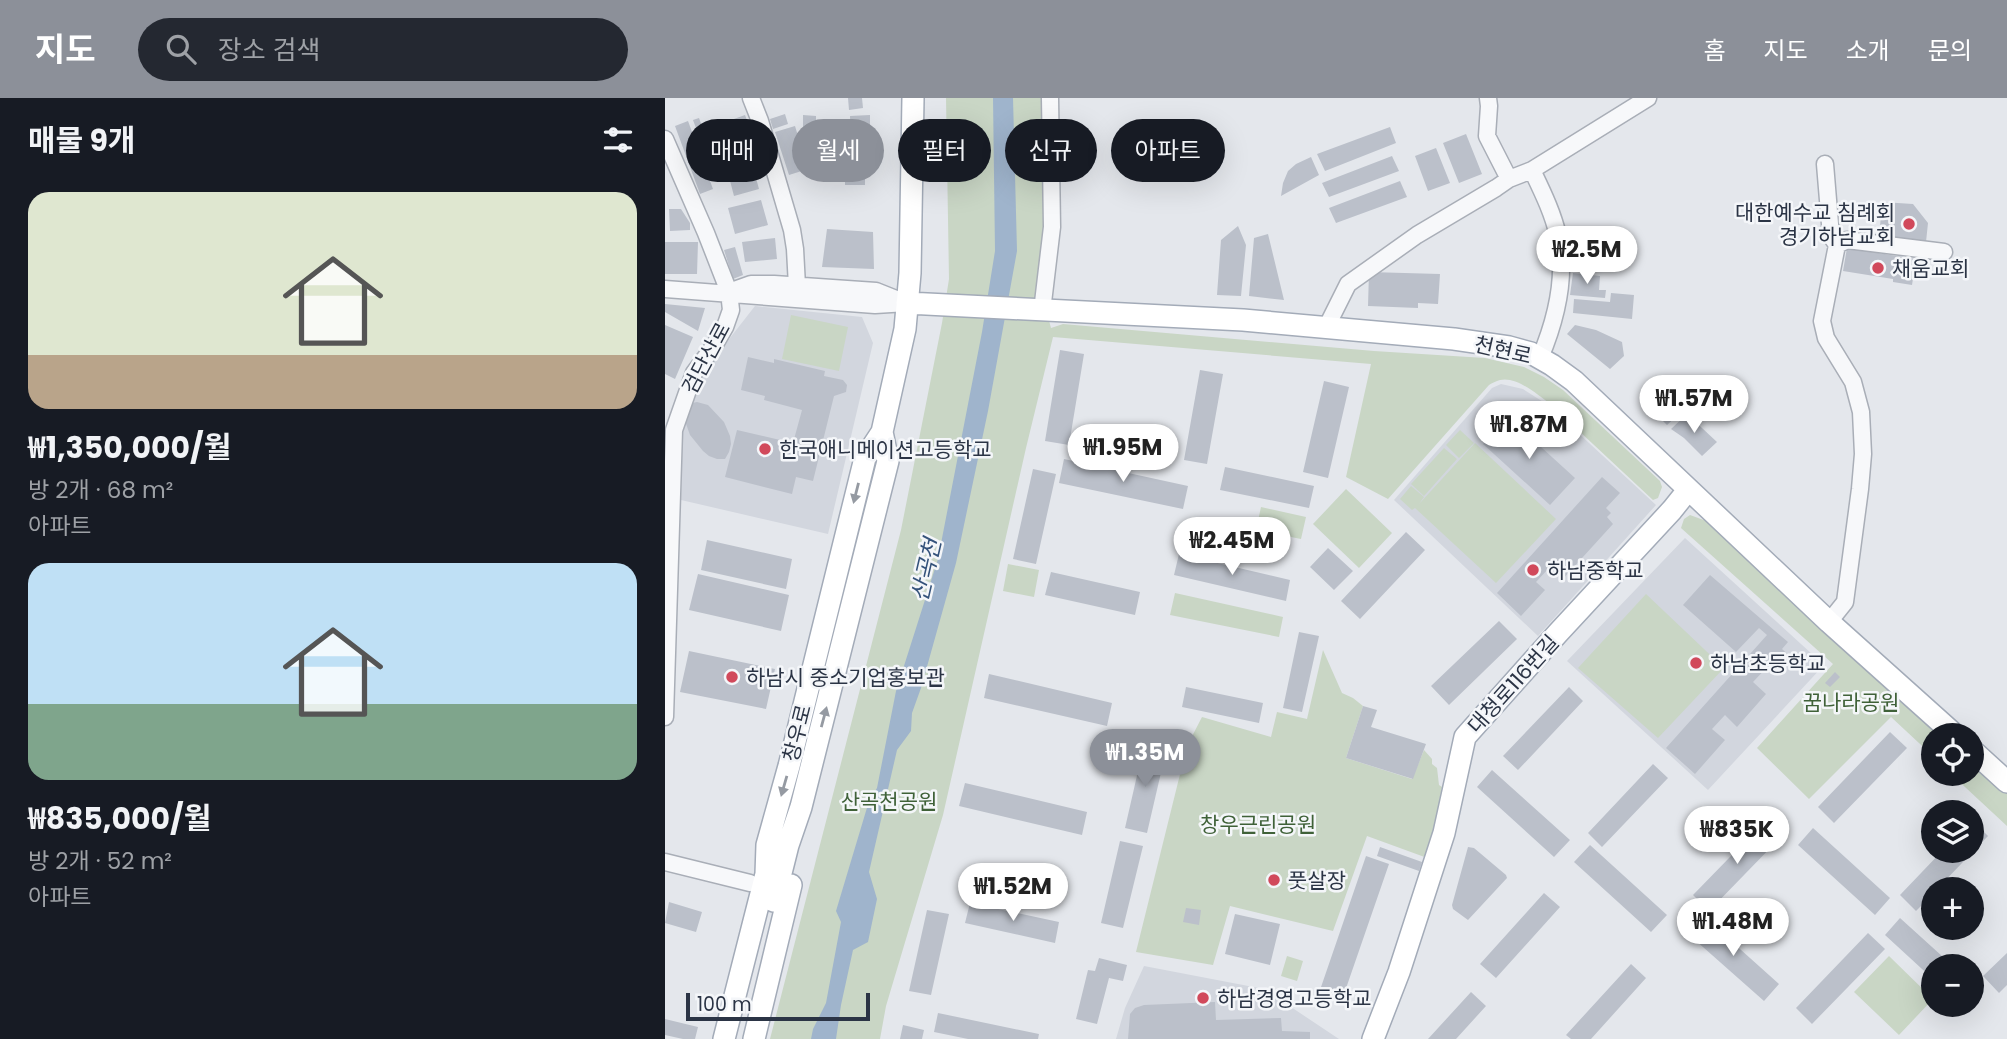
<!DOCTYPE html>
<html lang="ko">
<meta charset="utf-8">
<style>
body{margin:0;font-family:Poppins,"Noto Sans KR",sans-serif;background:#242831;color:#f1f3f6;height:100vh;display:flex;flex-direction:column;font-size:26px;white-space:nowrap}
*{box-sizing:border-box;margin:0}
p{font-size:23px;color:#9ea1a6}
.icon{flex:none;width:38px;height:38px;fill:none;stroke:currentColor;stroke-width:2;stroke-linecap:round;stroke-linejoin:round}
.map{position:relative;flex:1;overflow:hidden}
.drawer{display:flex;flex-direction:column;background:#171b24;width:665px}
.drawer>*{flex:none}
.banner{position:absolute;left:21px;top:21px;width:665px;height:63px;display:flex;gap:14px}
.controls{position:absolute;left:1256px;top:625px;display:grid;gap:14px}
.controls a{display:grid;place-items:center;width:63px;height:63px;border-radius:50%;background:#171b24;box-shadow:0 7px 28px #0002;font-size:35px}
.scale{position:absolute;left:21px;bottom:18px;width:184px;box-sizing:border-box;padding-left:7px;border:4px solid #2b3445;border-top:0;font-size:19px;line-height:24px;white-space:nowrap;color:#2b3445;-webkit-text-stroke:5px #f4f6f9;paint-order:stroke}
.price{position:absolute;translate:-50% -60px;padding:0 16px;border-radius:24px;background:#fff;color:#222;font-size:23px;line-height:46px;filter:drop-shadow(0 2px 4px #0008)}
.price::after{content:'';position:absolute;left:50%;top:42px;width:21px;height:16px;margin-left:-10px;background:inherit;clip-path:polygon(0 0,100% 0,50% 100%)}
.price.current{background:#8c9099;color:#fff}
ul{padding:0;list-style:none}
li{display:grid;align-content:center;gap:14px;height:371px;padding:0 28px}
li span{display:grid;place-items:center;height:217px;border-radius:21px;color:#555}
li>.icon{margin-inline-start:auto}
span .icon{width:126px;height:126px;fill:#fffc;stroke-width:1}
li b{font-size:30px}
h2{display:flex;justify-content:space-between;align-items:center;height:84px;padding:0 28px;font-size:30px}
.tag{padding:0 24px;border-radius:32px;background:#171b24;box-shadow:0 7px 28px #0002;font-size:24px;line-height:63px}
.tag.current{background:#8c9099;color:#fff}
header{display:flex;align-items:center;gap:42px;box-sizing:border-box;height:98px;padding:0 35px;background:#8c9099;color:#fff}
header strong{font-size:33px}
nav{display:flex;gap:38px;margin-inline-start:auto;font-size:24px}
.search{width:490px;height:63px;background:#242831;display:flex;align-items:center;gap:18px;box-sizing:border-box;padding:0 24px;border-radius:38px;color:#9ea1a6;font-size:26px}
main{display:flex;flex:1;min-height:0}
.map>svg:first-child{display:block}
.built{fill:#d2d6de}
.green{fill:#c9d6c5}
.water{fill:#9fb4cc}
.building{fill:#bbc0ca}
.lines{fill:none;stroke-linecap:round;stroke-linejoin:round}
.minor-casing{stroke:#a9aeb7;stroke-width:19}
.major-casing{stroke:#a3abb8;stroke-width:24}
.minor{stroke:#f7f8fa;stroke-width:16}
.major{stroke:#fff;stroke-width:21}
.oneway{fill:#959aa2}
.poi-dot{fill:#d1495b;stroke:#f4f6f9;stroke-width:2.5}
.labels{text-anchor:middle;dominant-baseline:central;stroke-width:5;stroke-linejoin:round;paint-order:stroke}
.poi-label{font-size:21px;fill:#2b3445;stroke:#f4f6f9;text-anchor:start}
.street-label{font-size:21px;fill:#2b3445;stroke:#f4f6f9}
.park-label{font-size:21px;fill:#3f6138;stroke:#f4f6f9}
.water-label{font-size:23px;font-style:italic;fill:#34527a;stroke:#f4f6f9}
</style>
<header>
<strong>지도</strong>
<div class="search"><svg class="icon" aria-label="search" viewBox="0 0 24 24"><circle cx="10" cy="10" r="6"/><path d="M15 15l6 6"/></svg>장소 검색</div>
<nav><a>홈</a><a>지도</a><a>소개</a><a>문의</a></nav>
</header>
<main>
<section class="drawer">
<h2>매물 9개<svg class="icon" aria-label="filters" viewBox="0 0 24 24"><path d="M4 7h16M4 17h16"/><circle cx="9" cy="7" r="2"/><circle cx="15" cy="17" r="2"/></svg></h2>
<ul>
<li><span style="background:linear-gradient(#dfe7d0 75%,#b9a48a 0)"><svg class="icon" aria-label="home" viewBox="0 0 24 24"><path d="M3 11l9-7 9 7M6 9v11h12V9"/></svg></span><div><b>₩1,350,000/월</b><p>방 2개 · 68 m²</p><p>아파트</p></div></li>
<li><span style="background:linear-gradient(#bfe0f5 65%,#7fa58c 0)"><svg class="icon" aria-label="home" viewBox="0 0 24 24"><path d="M3 11l9-7 9 7M6 9v11h12V9"/></svg></span><div><b>₩835,000/월</b><p>방 2개 · 52 m²</p><p>아파트</p></div></li>
</ul>
</section>
<div class="map">
<svg width="1342" height="941" viewBox="0 0 1342 941">
<rect width="100%" height="100%" fill="#e4e7ec"/>
<path class="built" d="M90 208 197 219 208 245 163 436 16 402 18 300Z
M836 286 858 291 883 307 991 407 873 538 729 402 827 290Z
M1020 440 1159 567 1043 692 902 563Z
M479 868 599 891 674 941H451L460 910Z"/>
<path class="green" d="M281 0H376L380 168 376 193 386 230 398 226 709 253 820 260 859 269 879 279 898 292 995 383 997 389 993 400 988 402 884 305C872 296 851 278 835 282 831 283 827 285 824 287L723 401 681 379 706 266 388 239 361 350 278 717 221 908 215 941H105L236 432 277 225 284 181Z
M126 217 183 229 174 273 117 261Z
M795 332 809 345 794 360 781 347Z
M810 345 891 421 831 485 750 410 747 412 735 401 746 388 759 399 754 406Z
M779 350 792 361 759 398 746 386Z
M681 391 727 435 694 470 648 426Z
M596 409 641 419 636 441 591 432Z
M1025 417 1044 424 1282 637H1269V659L1226 619 1144 701 1092 650 1168 566 1016 430 1019 421Z
M343 466 374 472 369 499 338 493Z
M510 495 618 519 614 539 505 517Z
M981 496 1059 570 993 640 913 570Z
M658 552 677 595 688 600 698 608 681 660 747 681 759 652 767 661V666L772 670 774 687 777 689 774 704 776 705 765 761 702 738 668 833 565 808 548 867 471 854 522 648 537 619 606 639 612 614 642 621Z
M1307 660 1342 691V728L1286 676H1307Z
M622 858 638 863 632 883 616 878Z
M1224 858 1268 901 1234 937 1189 894Z"/>
<path class="water" d="M328 0H348L352 153 323 313 291 465 256 590 247 615 246 633 232 652 204 774 212 801 203 844 188 852 176 907 171 941H146L148 931 161 905 176 824 171 813 204 703 212 690 231 593 273 461 317 234 330 153Z"/>
<path class="building" d="M183 0H197L198 10 184 12Z
M120 16 123 26 108 31 105 21Z
M80 17 86 33 72 38 66 22Z
M138 17 151 18V35H138Z
M205 17V49H186L185 18Z
M34 20 55 77 49 79 28 22Z
M23 23 48 91 35 96 10 28Z
M130 28 143 71 124 77 110 34Z
M725 29 731 45 660 73 652 56Z
M801 36 817 76 794 85 778 45Z
M81 44 94 91 69 98 63 75 64 49Z
M771 50 785 85 763 93 750 58Z
M727 58 734 73 664 99 657 85Z
M646 59 654 77 616 98 618 85 623 73 631 66Z
M180 62H200V87H180Z
M735 83 742 99 671 125 664 110Z
M96 102 103 127 70 136 63 110Z
M1217 104 1248 106 1263 125 1261 144 1214 141Z
M4 111H16L25 125V132L5 133Z
M573 128 581 147 576 198 552 197 556 142Z
M162 131 208 134 209 171 157 169Z
M603 136 619 202 584 198 589 140Z
M110 140 112 161 80 164 77 144Z
M0 144H33L32 176H0Z
M70 149 78 177 68 181 59 152Z
M1182 150 1251 161 1247 187 1228 184V181L1178 173Z
M704 174 775 176 773 206 753 205V210L703 208Z
M908 175 935 178 934 192H941L940 200 905 197Z
M946 195 969 197 967 221 908 215 909 201 945 204Z
M0 206 40 210 33 233 0 214Z
M0 227 28 239 10 281 0 276Z
M910 227 931 232 957 244 959 258 945 271 902 236Z
M395 252 419 256 404 347 380 343Z
M83 259 109 265V261L160 273 159 278 178 282 182 287 181 294 169 298 148 383 131 379 127 396 60 379 72 332 128 345 137 312 99 302 100 298 76 292Z
M535 272 558 276 542 366 519 362Z
M659 283 684 289 663 380 638 374Z
M1012 292 1026 305 1002 327 989 314Z
M32 304 43 307 59 324 65 338 66 346 64 354 60 361H52L44 358 38 353 25 337 20 323 23 306Z
M1022 316 1052 344 1037 358 1019 340 1006 331Z
M843 319 910 380 885 407 818 346Z
M399 361 523 388 518 411 394 385Z
M560 369 649 388 644 410 555 392Z
M368 371 391 376 371 466 348 461Z
M937 379 955 395 941 410 946 415 942 419 948 426 897 482 884 470 871 484 880 492 856 518 832 495Z
M741 434 760 452 695 521 676 503Z
M42 442 127 461 121 491 36 472Z
M663 450 688 473 669 492 645 469Z
M514 456 625 482 621 503 509 477Z
M386 474 475 494 470 517 380 497Z
M33 476 124 497 116 533 24 512Z
M1045 477 1123 544 1117 551 1125 558 1114 570 1107 564 1088 584 1101 596 1072 629 1060 617 1047 631 1060 642 1030 676 1001 650 1102 537 1094 530 1071 554 1018 507Z
M834 523 852 541 784 607 766 588Z
M634 534 654 538 637 614 618 610Z
M24 553 110 571 101 611 15 594Z
M1170 574 1175 579 1165 589 1160 585Z
M324 576 447 605 442 628 319 600Z
M521 589 598 605 594 625 517 609Z
M904 589 918 603 853 672 838 658Z
M698 608 712 612 706 629 761 646 748 681 681 660Z
M1225 634 1242 650 1169 725 1153 709Z
M479 647 501 653 482 735 460 730Z
M988 666 1003 680 937 749 923 735Z
M827 672 905 742 889 759 812 689Z
M300 685 422 714 417 737 294 708Z
M1307 722 1323 738 1272 791H1269V795L1251 813 1235 797 1278 752H1307Z
M1100 723 1117 738 1044 813 1028 797Z
M1148 730 1225 800 1210 817 1133 747Z
M455 743 478 748 458 830 436 825Z
M925 747 1002 817 986 834 909 764Z
M715 749 757 764 754 773 712 758Z
M803 749 809 750 841 777 842 780 803 822 788 811 787 807Z
M701 758 724 766 678 899 655 892Z
M879 795 895 809 831 880 815 866Z
M4 804 37 814 31 834 0 825Z
M305 805 394 824 390 845 300 825Z
M521 810 536 812 534 827 518 824Z
M262 812 284 816 266 897 244 893Z
M570 816 615 826 605 867 560 856Z
M1037 817 1114 886 1099 903 1021 834Z
M1235 820 1288 868H1269V882L1220 837Z
M1203 835 1220 851 1147 926 1131 910Z
M1342 855V887L1334 895 1318 878Z
M434 860 462 867 458 883 444 880 432 926 411 921 423 872 430 873Z
M966 866 981 880 926 941H906L901 937Z
M806 894 821 908 791 941H763Z
M550 904 551 922 616 920 617 933 645 934V941H463L465 916 470 910 479 907Z
M273 915 374 936 373 941H303L269 934Z
M0 921 33 929 30 941H18L0 937Z
M238 927 259 932 257 941H235Z"/>
<g class="lines">
<defs>
<path id="minor" d="M86 0 95 23 127 132 130 151 132 188
M823 0 824 8 822 38 844 81
M0 41 41 135 64 194 66 212 60 229 49 248 29 275 9 332 0 619
M1160 66 1166 138 1172 147 1157 223 1161 240 1188 284 1196 314 1198 356 1195 391 1180 504 1164 524
M867 72 983 0
M1172 147 1182 142 1279 154
M0 191 210 207 242 205
M72 191 86 186H109L211 193 236 203
M377 213 387 129 385 0
M661 230 683 186 752 137 831 90 844 81 867 72C877 93 888 115 893 138 902 180 891 222 875 260
M0 764 85 785"/>
<path id="major" d="M242 205 578 222 789 241 844 249 866 255 887 267 909 283 1164 524 1290 637
M1307 652 1342 684
M109 803 123 747 136 709 223 363 217 334
M59 941 101 776 102 747 124 668 200 360 217 334 240 231 245 175 248 0
M89 941 126 787
M708 941 734 874 779 735 800 639 893 535 1007 412 1023 392"/>
</defs>
<use href="#minor" class="minor-casing"/>
<use href="#major" class="major-casing"/>
<use href="#minor" class="minor"/>
<use href="#major" class="major"/>
</g>
<defs><path id="oneway-solid" d="M-6-.8H1V-3.2L6.5 0L1 3.2V.8H-6Z" transform="scale(1.75)"/></defs>
<g class="oneway">
<use href="#oneway-solid" transform="translate(191 395) rotate(104)"/>
<use href="#oneway-solid" transform="translate(159 619) rotate(-75)"/>
<use href="#oneway-solid" transform="translate(119 688) rotate(106)"/>
</g>
<g class="poi-dot">
<circle cx="1244" cy="126" r="7"/>
<circle cx="1213" cy="170" r="7"/>
<circle cx="100" cy="351" r="7"/>
<circle cx="868" cy="472" r="7"/>
<circle cx="1031" cy="565" r="7"/>
<circle cx="67" cy="579" r="7"/>
<circle cx="609" cy="782" r="7"/>
<circle cx="538" cy="900" r="7"/>
</g>
<g class="labels">
<g class="poi-label">
<text x="1230" y="114" text-anchor="end">대한예수교 침례회<tspan x="1230" dy="24">경기하남교회</tspan></text>
<text x="1227" y="170">채움교회</text>
<text x="114" y="351">한국애니메이션고등학교</text>
<text x="882" y="472">하남중학교</text>
<text x="1045" y="565">하남초등학교</text>
<text x="81" y="579">하남시 중소기업홍보관</text>
<text x="623" y="782">풋살장</text>
<text x="552" y="900">하남경영고등학교</text>
</g>
<g class="street-label">
<text transform="translate(838 252) rotate(13)">천현로</text>
<text transform="translate(41 260) rotate(-62)">검단산로</text>
<text transform="translate(848 586) rotate(-48)">대청로116번길</text>
<text transform="translate(132 635) rotate(-76)">창우로</text>
</g>
<g class="park-label">
<text x="1186" y="604">꿈나라공원</text>
<text x="224" y="703">산곡천공원</text>
<text x="593" y="726">창우근린공원</text>
</g>
<g class="water-label">
<text transform="translate(261 472) rotate(-77)">산곡천</text>
</g>
</g>
</svg>
<div class="controls">
<a><svg class="icon" aria-label="locate" viewBox="0 0 24 24"><circle cx="12" cy="12" r="6"/><path d="M12 2v4M12 18v4M2 12h4M18 12h4"/></svg></a>
<a><svg class="icon" aria-label="layers" viewBox="0 0 24 24"><path d="M12 4l9 5-9 5-9-5zM3 14l9 5 9-5"/></svg></a>
<a>+</a>
<a>−</a>
</div>
<div class="scale">100 m</div>
<b class="price" style="left:922px;top:188px">₩2.5M</b>
<b class="price" style="left:1029px;top:337px">₩1.57M</b>
<b class="price" style="left:864px;top:363px">₩1.87M</b>
<b class="price" style="left:458px;top:386px">₩1.95M</b>
<b class="price" style="left:567px;top:479px">₩2.45M</b>
<b class="price current" style="left:480px;top:691px">₩1.35M</b>
<b class="price" style="left:1072px;top:768px">₩835K</b>
<b class="price" style="left:348px;top:825px">₩1.52M</b>
<b class="price" style="left:1068px;top:860px">₩1.48M</b>
<div class="banner">
<a class="tag">매매</a>
<a class="tag current">월세</a>
<a class="tag">필터</a>
<a class="tag">신규</a>
<a class="tag">아파트</a>
</div>
</div>
</main>
